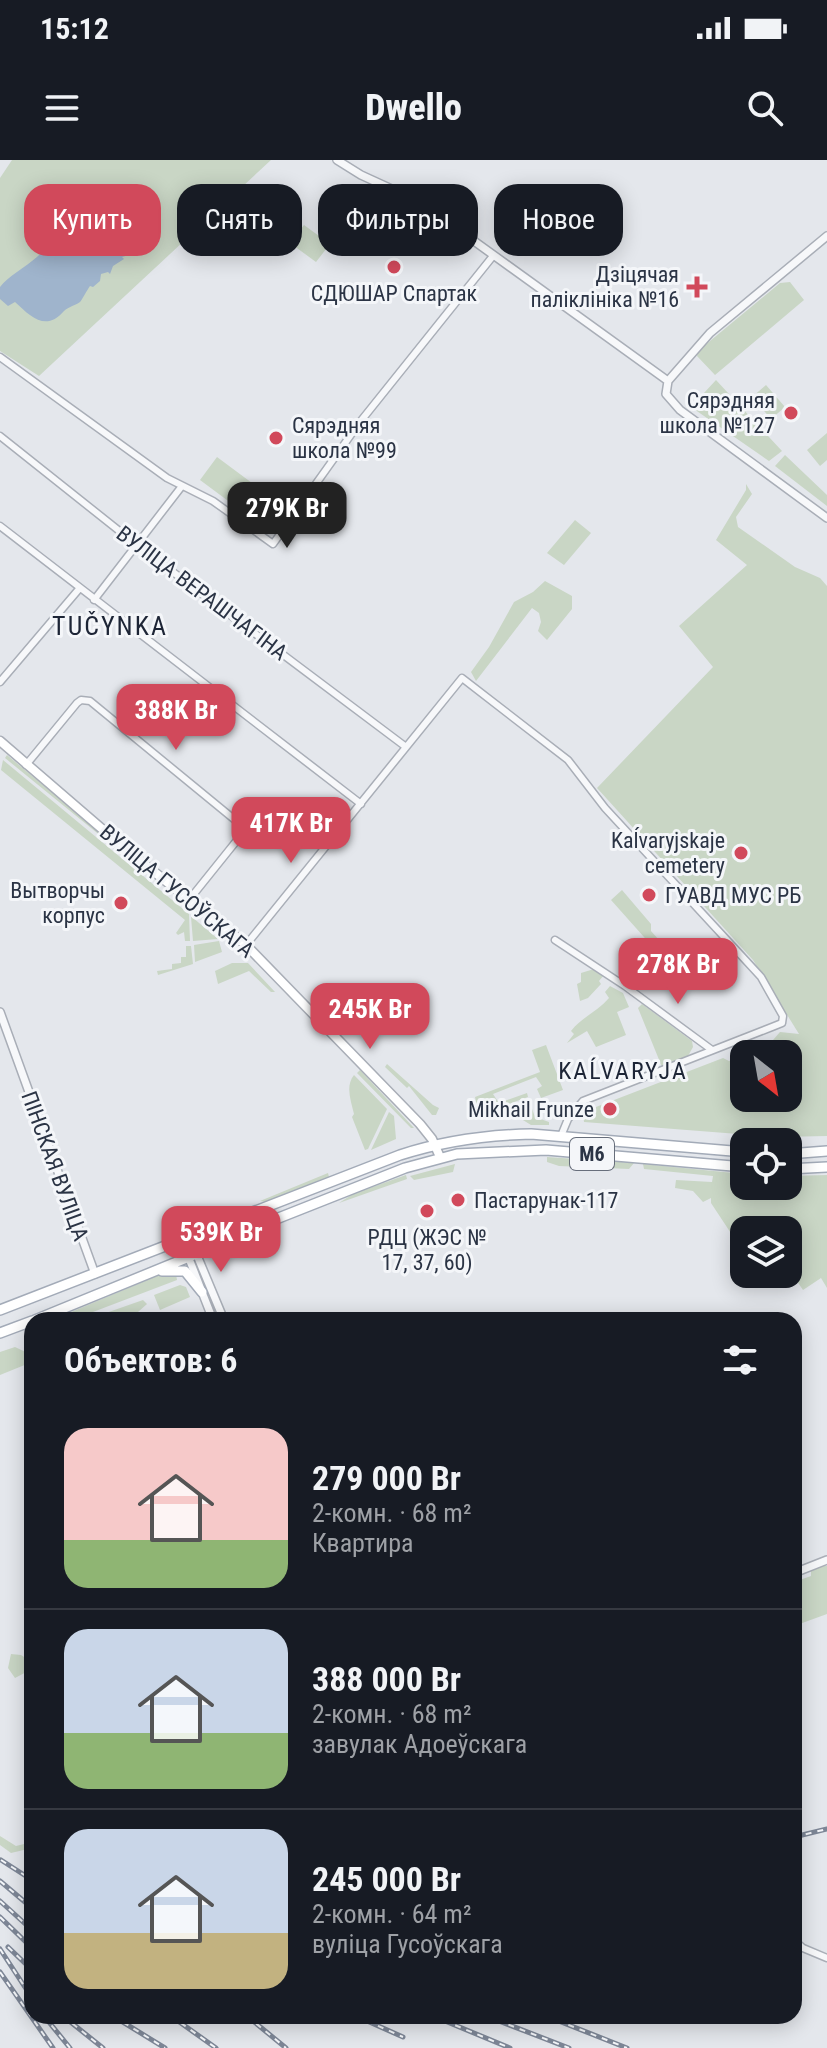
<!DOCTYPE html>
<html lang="ru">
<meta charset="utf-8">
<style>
body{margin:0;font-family:"Roboto Condensed",sans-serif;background:#242831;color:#f1f3f6;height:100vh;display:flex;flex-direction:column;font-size:30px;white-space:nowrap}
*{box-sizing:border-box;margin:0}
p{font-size:26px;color:#9ea1a6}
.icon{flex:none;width:44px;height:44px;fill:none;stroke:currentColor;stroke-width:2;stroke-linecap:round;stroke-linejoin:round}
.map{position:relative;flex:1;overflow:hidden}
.side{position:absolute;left:24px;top:1152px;width:778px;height:712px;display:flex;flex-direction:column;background:#171b24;border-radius:24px;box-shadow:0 4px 20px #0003}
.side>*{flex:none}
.hud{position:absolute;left:24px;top:24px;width:780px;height:72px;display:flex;gap:16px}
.needle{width:52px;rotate:149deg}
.tools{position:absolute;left:730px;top:880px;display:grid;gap:16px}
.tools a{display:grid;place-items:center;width:72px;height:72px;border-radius:16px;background:#171b24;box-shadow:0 4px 20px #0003;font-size:40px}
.price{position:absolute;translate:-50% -68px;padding:0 18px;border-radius:16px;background:#d1495b;color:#fff;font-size:26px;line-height:52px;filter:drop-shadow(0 2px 4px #0008)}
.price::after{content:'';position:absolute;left:50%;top:48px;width:24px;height:18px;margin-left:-12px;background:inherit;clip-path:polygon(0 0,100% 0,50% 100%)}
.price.on{background:#222;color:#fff}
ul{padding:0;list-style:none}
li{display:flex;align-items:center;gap:24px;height:200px;padding:0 40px}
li+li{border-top:2px solid #363941}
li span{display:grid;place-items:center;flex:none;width:224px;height:160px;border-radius:24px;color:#555}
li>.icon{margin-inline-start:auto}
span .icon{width:96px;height:96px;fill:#fffc;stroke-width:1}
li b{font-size:34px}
h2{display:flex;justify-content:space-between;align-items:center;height:96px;padding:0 40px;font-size:34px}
.tag{padding:0 28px;border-radius:24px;background:#171b24;box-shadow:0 4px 20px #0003;font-size:28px;line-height:72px}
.tag.on{background:#d1495b;color:#fff}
.status{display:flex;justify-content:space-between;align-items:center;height:56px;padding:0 40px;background:#171b24;direction:ltr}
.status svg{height:22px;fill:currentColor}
header{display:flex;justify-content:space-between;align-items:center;height:104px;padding:0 40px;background:#171b24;font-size:36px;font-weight:800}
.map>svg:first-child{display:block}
.green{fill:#c9d6c5}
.water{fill:#9fb4cc}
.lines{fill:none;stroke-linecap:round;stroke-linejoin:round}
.minor-casing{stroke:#a9aeb7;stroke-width:9}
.tertiary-casing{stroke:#a9aeb7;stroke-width:10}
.secondary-casing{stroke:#a9aeb7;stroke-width:11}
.primary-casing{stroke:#a3abb8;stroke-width:12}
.minor{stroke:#f7f8fa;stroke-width:6}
.tertiary{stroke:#f7f8fa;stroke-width:7}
.secondary{stroke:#fff;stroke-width:8}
.primary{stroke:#fff;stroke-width:9}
.rail-casing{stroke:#7d8696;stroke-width:5}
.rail{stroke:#f4f6f9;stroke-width:2;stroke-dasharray:6;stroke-linecap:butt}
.poi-dot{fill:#d1495b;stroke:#f4f6f9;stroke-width:3}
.labels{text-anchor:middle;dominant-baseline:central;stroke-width:6;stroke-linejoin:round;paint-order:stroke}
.shield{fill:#f4f6f9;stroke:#676e7b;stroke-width:2}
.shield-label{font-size:20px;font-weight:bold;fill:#2b3445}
.poi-label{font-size:22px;fill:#2b3445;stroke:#f4f6f9;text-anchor:end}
.street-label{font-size:22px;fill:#2b3445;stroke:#f4f6f9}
.neighbourhood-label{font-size:24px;letter-spacing:2px;fill:#1d2536;stroke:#f4f6f9}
.quarter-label{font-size:26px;letter-spacing:2px;fill:#1d2536;stroke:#f4f6f9}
</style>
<div class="status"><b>15:12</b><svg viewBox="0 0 49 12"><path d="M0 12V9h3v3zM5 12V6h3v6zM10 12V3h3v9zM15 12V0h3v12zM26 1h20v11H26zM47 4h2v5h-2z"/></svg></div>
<header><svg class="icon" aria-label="menu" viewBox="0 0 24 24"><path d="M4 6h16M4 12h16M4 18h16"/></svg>Dwello<svg class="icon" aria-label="search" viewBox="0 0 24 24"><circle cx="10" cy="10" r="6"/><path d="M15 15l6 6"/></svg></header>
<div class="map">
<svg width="827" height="1888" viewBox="0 0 827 1888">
<rect width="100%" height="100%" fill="#e4e7ec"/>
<path class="green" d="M12 0H271L39 216 0 191V18Z
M304 65 330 84 316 102 290 83Z
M790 122 804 140 715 215 697 196 698 191 780 123Z
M716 220 782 291 769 301 691 247Z
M766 225 785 247 771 259 752 237Z
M827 273V300L820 306 807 290Z
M785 295 827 335V346L775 306Z
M217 297 252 323 235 346 200 320Z
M746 324 752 334 736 357 738 367 795 407 820 418 827 426V976L778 977 584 962 583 952 723 898 729 901 744 896V938H788V894H749L766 888 780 872 799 874 753 800 597 628 713 507 679 466 747 405 716 380 746 330Z
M575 360 591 373 564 405 547 393Z
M545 421 572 436V449L547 480 538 471 541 462 539 453 532 448 476 521 471 512 489 487 514 442 533 432Z
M7 595 109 680 118 690 5 598Z
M3 600 189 754 190 781H185L184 772 178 775 176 773 185 760 1 610Z
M622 730 651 764V771L659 780 652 786 611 740Z
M191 757H192L218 779 193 781Z
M219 781 222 792 195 802 194 785Z
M186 786H191L193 804 158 815 157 811 172 809V804L181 803V797H186Z
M232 803H248L275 832H271L249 811 218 824 215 811Z
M594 809 604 815 599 821 601 824 588 838 580 841 577 824 581 822V813Z
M610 826 623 833 629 847 617 852 626 875 596 887 587 871 567 883 574 874 571 871C582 857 597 852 609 838L605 832Z
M642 844 692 881 693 887 688 896 662 907 638 848Z
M546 885 563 930 541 938 537 929 542 926 536 917 493 934 499 943 527 933 528 937 479 955 475 937 540 912 532 890Z
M387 904 433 945 439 948 436 955H432L409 926 407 928 385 907Z
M360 910 414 968H411L357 913Z
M354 915 387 949 368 989 365 990 352 957 354 954C351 941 345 926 354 915Z
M531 946 535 957 549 962V965H531L510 952Z
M389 952 394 956 396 979 371 990Z
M547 997 634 1003 629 1009 559 1006 547 1002Z
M455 1004 453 1012 414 1020 410 1016Z
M643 1004 744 1014V1026H788V1016L827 1015V1128L821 1118 803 1130 788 1108V1070H744V1093L711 1043V1038L703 1042 693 1031 675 1028 676 1020 712 1022 713 1016 644 1009Z
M328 1013 329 1017 266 1042 260 1041Z
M406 1015 407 1019 339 1043 353 1034Z
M164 1113 176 1114 177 1120 72 1160H66L64 1155Z
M180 1125 186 1127 190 1137 160 1150 154 1135Z
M143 1140 147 1144 129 1160H105L103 1154Z
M15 1187 32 1195V1202L0 1215V1192Z
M821 1406H827V1454L794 1466V1422L811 1416V1409Z
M11 1494 21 1495 32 1502V1509L15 1518 8 1508Z
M0 1676 16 1686 32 1682V1688L11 1693 0 1685Z"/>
<path class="water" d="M70 73 98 90H103L120 78 133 80V90L129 95 122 97 124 99 113 106 110 114 108 112 101 114 100 121 93 127 90 126C87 130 82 140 80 142 78 144 68 147 64 151 46 172 31 157 15 142L8 146 0 139V127C9 116 21 110 32 101 46 90 53 80 70 73Z"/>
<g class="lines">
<defs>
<path id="minor" d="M0 197 167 318 213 341 273 384 360 262 493 96
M0 276 137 385 406 587
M0 366 361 644
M94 440 182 326
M0 522 79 429
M26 605 77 543 81 540 90 541 246 669 189 740
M555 780 625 826 712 890
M246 785 462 518 568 600 605 648 761 817 783 856 782 863 772 867 583 941 568 959 561 976
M794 1780 803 1788 827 1798"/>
<path id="tertiary" d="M337 0 361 15 420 42 668 221 666 234 680 250 827 358
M668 221 710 173 827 76
M0 852 95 1114
M185 1079 196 1093 224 1160
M186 1082 188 1096 213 1160
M794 1413 827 1400"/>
<path id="secondary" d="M0 581 123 687 246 785 420 964 432 979 440 997"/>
<path id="primary" d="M788 994 827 991
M788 1009 827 1007
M162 1111H185L202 1132
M0 1150 400 995C443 981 486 975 531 974L744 992
M35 1160 250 1072 271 1061 405 1008 457 994 546 990 744 1007
M0 1173 32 1161"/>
</defs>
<use href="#minor" class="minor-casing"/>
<use href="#tertiary" class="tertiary-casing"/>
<use href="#secondary" class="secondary-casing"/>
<use href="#primary" class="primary-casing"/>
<use href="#minor" class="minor"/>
<use href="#tertiary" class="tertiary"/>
<use href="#secondary" class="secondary"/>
<use href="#primary" class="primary"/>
<defs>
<path id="rail" d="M794 1677 827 1669
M1 1700 32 1720
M0 1721 32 1748
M0 1741 32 1770
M0 1757 32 1788
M8 1787 32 1810
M0 1789 32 1838
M0 1812 53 1888
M44 1856 70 1888
M63 1856 103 1888
M113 1856 165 1888
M171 1856 216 1888
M247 1856 286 1888
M356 1856 403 1877
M433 1856 510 1888
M486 1856 569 1888
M546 1856 627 1888"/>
</defs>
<use href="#rail" class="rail-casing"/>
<use href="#rail" class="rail"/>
</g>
<g class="poi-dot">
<circle cx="394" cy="107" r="8"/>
<path d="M693 115h8v8h8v8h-8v8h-8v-8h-8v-8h8z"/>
<circle cx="791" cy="253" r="8"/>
<circle cx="276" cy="278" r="8"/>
<circle cx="741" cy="693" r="8"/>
<circle cx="649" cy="735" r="8"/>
<circle cx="121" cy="743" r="8"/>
<circle cx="610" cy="949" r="8"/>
<circle cx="458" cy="1040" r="8"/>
<circle cx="427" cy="1051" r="8"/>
</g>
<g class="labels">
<rect class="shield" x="570" y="978" width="44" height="32" rx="6"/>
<g class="shield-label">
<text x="592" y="994">М6</text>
</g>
<g class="poi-label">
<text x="679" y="114">Дзіцячая<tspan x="679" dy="25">паліклініка №16</tspan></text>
<text x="394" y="133" text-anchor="middle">СДЮШАР Спартак</text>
<text x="775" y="240">Сярэдняя<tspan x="775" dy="25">школа №127</tspan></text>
<text x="292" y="265" text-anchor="start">Сярэдняя<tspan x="292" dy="25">школа №99</tspan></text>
<text x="725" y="680">Kaĺvaryjskaje<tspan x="725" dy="25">cemetery</tspan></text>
<text x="105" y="730">Вытворчы<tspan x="105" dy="25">корпус</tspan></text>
<text x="665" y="735" text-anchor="start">ГУАВД МУС РБ</text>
<text x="594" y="949">Mikhail Frunze</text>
<text x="474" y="1040" text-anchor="start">Пастарунак-117</text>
<text x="427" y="1077" text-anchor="middle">РДЦ (ЖЭС №<tspan x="427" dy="25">17, 37, 60)</tspan></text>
</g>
<g class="street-label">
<text transform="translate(202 433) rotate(37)">ВУЛІЦА ВЕРАШЧАГІНА</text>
<text transform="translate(177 731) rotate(40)">ВУЛІЦА ГУСОЎСКАГА</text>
<text transform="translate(55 1006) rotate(70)">ПІНСКАЯ ВУЛІЦА</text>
</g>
<g class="neighbourhood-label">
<text x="623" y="911">KAĹVARYJA</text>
</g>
<g class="quarter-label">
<text x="110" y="466">TUČYNKA</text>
</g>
</g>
</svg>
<div class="tools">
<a><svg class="needle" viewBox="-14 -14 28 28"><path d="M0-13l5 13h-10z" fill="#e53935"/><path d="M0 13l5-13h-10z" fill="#9ea1a6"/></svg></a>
<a><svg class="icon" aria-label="locate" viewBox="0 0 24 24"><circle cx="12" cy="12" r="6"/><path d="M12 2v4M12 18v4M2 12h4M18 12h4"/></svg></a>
<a><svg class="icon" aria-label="layers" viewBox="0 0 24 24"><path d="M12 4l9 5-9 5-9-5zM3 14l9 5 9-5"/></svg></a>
</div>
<b class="price on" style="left:287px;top:390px">279K Br</b>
<b class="price" style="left:176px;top:592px">388K Br</b>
<b class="price" style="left:291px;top:705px">417K Br</b>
<b class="price" style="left:678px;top:846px">278K Br</b>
<b class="price" style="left:370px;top:891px">245K Br</b>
<b class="price" style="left:221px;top:1114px">539K Br</b>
<div class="hud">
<a class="tag on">Купить</a>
<a class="tag">Снять</a>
<a class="tag">Фильтры</a>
<a class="tag">Новое</a>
</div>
<section class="side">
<h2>Объектов: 6<svg class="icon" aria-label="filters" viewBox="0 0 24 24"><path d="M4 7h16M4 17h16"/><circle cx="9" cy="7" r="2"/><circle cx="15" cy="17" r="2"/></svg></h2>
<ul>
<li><span style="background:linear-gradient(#f6c9c9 70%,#8fb573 0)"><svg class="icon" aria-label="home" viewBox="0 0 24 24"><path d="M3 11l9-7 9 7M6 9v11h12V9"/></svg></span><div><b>279 000 Br</b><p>2-комн. · 68 m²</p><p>Квартира</p></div></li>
<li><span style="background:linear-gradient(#c9d6e8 65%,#8fb573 0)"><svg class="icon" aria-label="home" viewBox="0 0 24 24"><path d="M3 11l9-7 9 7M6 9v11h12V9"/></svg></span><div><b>388 000 Br</b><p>2-комн. · 68 m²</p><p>завулак Адоеўскага</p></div></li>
<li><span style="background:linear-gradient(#c9d6e8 65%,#c2b280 0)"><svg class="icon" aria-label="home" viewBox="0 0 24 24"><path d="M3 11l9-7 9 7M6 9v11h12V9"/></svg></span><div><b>245 000 Br</b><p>2-комн. · 64 m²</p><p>вуліца Гусоўскага</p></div></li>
</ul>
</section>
</div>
